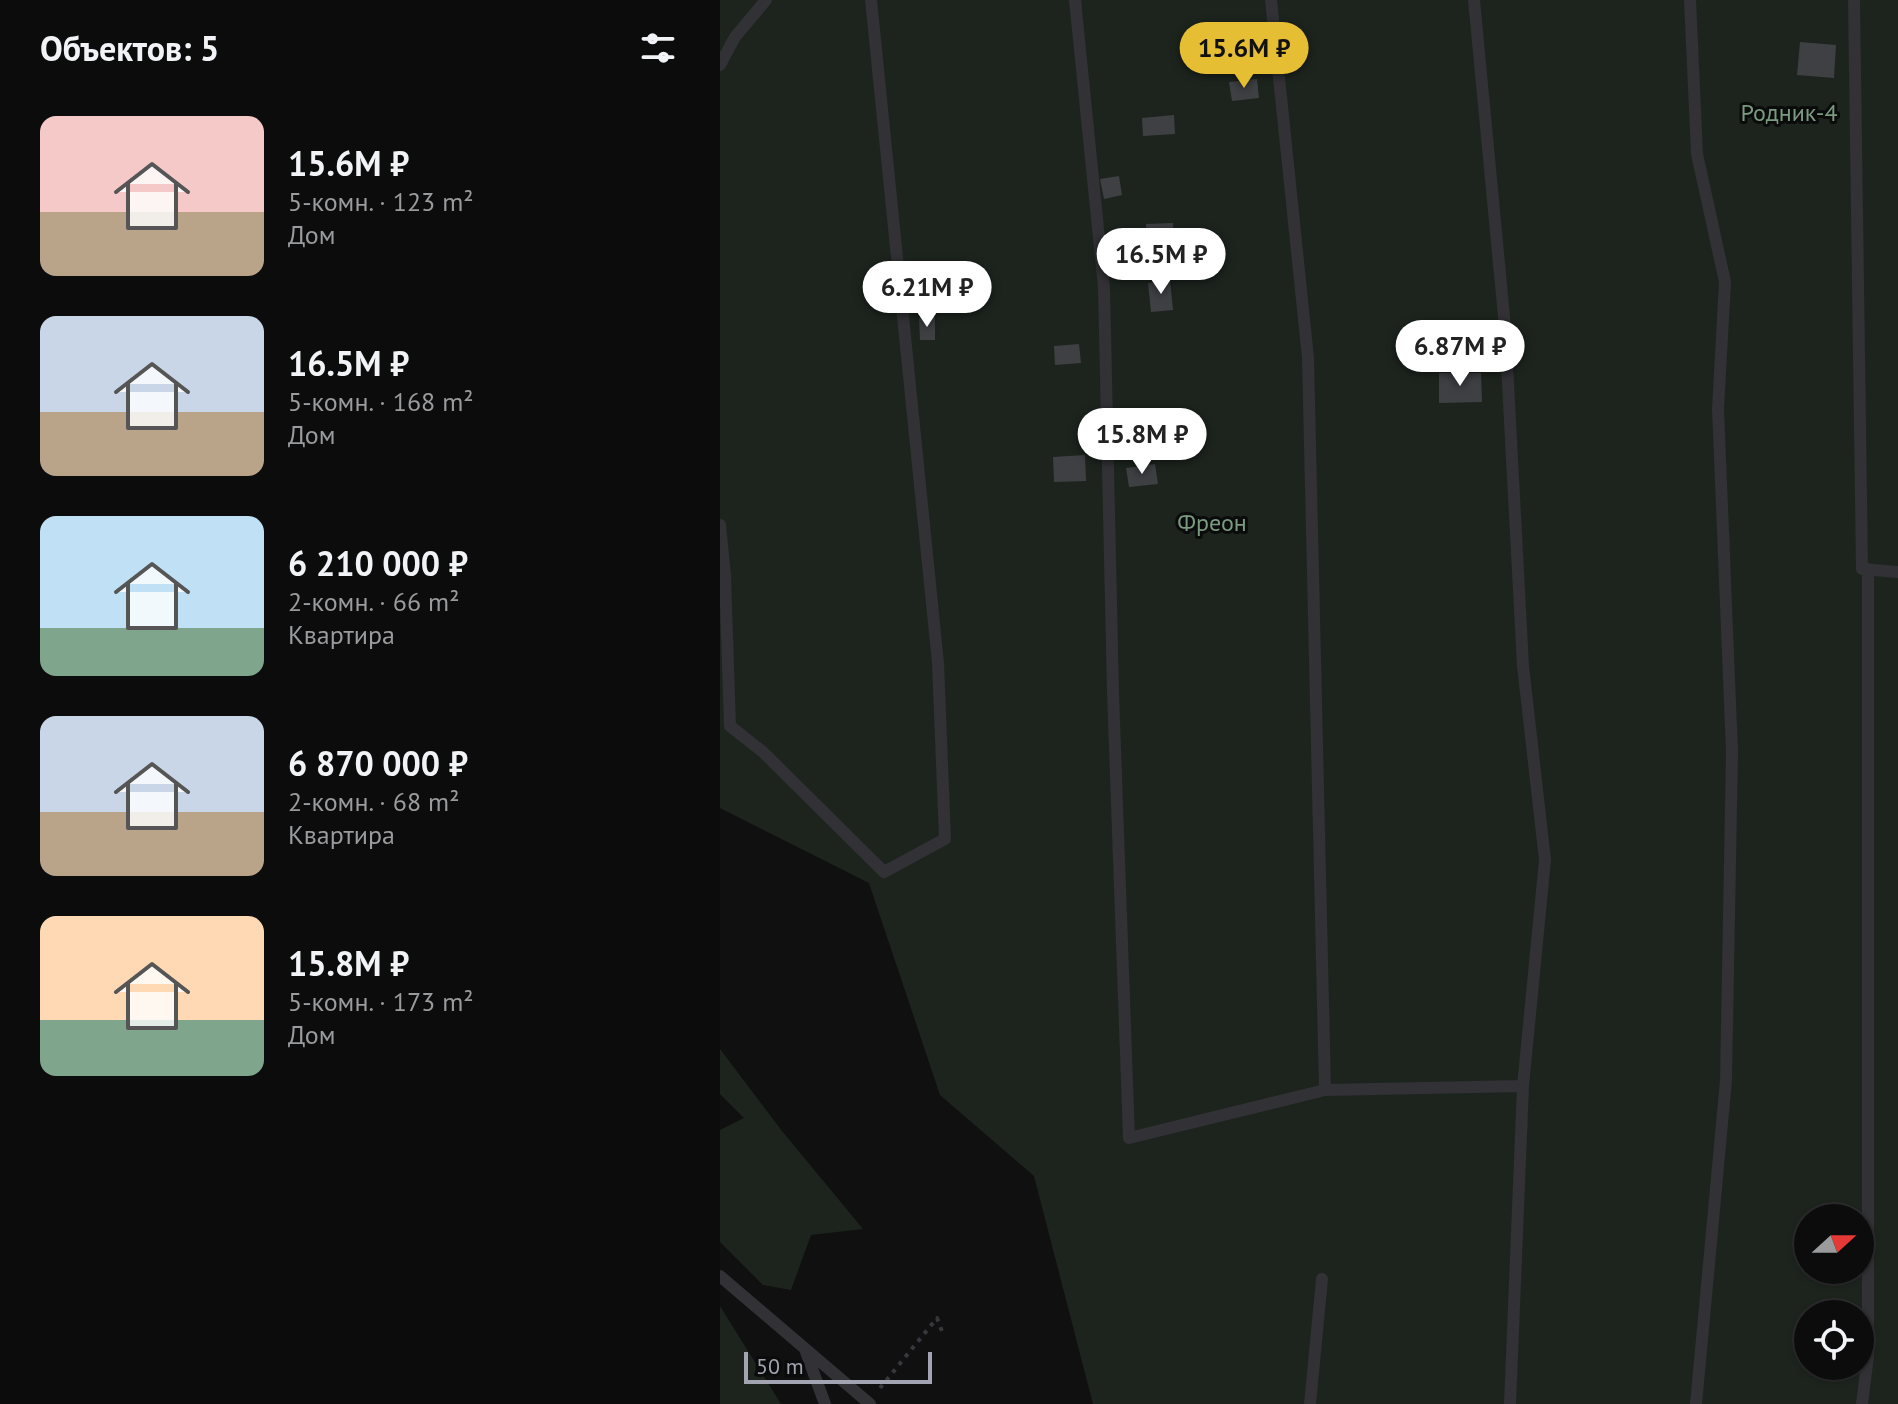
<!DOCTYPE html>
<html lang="ru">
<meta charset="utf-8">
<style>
body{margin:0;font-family:"PT Sans",sans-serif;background:#1a1a1b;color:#f1f3f6;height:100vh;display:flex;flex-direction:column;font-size:30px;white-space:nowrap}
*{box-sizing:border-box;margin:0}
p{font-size:26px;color:#9a9b9d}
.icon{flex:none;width:44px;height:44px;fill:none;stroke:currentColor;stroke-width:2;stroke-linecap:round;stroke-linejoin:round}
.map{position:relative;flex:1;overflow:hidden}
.drawer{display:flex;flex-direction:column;background:#0c0c0d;width:720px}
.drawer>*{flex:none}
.needle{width:52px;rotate:69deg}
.buttons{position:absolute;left:1074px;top:1204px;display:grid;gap:16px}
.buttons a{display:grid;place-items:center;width:80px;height:80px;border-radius:50%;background:#0c0c0d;box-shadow:0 2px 6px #0004,0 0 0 2px #2c2c2e;font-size:40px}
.scale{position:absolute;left:24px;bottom:20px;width:188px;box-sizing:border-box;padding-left:8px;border:4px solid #a2a5b1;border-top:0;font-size:22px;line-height:28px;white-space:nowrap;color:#a2a5b1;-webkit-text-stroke:6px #0b0b0c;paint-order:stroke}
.price{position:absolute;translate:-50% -68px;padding:0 18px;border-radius:28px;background:#fff;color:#222;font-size:26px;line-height:52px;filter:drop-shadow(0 2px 4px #0008)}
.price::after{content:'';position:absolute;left:50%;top:48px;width:24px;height:18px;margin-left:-12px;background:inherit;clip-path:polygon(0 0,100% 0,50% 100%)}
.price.current{background:#e6be33;color:#111}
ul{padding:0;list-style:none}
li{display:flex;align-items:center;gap:24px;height:200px;padding:0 40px}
li span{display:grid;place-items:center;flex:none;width:224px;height:160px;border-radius:16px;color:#555}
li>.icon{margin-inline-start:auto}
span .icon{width:96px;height:96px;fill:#fffc;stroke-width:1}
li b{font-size:34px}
h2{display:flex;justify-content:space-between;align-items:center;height:96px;padding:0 40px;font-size:34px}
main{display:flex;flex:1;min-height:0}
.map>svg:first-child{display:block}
.green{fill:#1d241e;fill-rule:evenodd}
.building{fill:#3f4044}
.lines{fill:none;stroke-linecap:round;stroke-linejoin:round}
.path{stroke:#37383d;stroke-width:4;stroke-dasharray:4 6;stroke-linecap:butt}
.service{stroke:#313136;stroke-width:12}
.labels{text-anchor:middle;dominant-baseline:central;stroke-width:6;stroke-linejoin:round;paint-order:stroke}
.park-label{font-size:24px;fill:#7a9b80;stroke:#0b0b0c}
</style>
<main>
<section class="drawer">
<h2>Объектов: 5<svg class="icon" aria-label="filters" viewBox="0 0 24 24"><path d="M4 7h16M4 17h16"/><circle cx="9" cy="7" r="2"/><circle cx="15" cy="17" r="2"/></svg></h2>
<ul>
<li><span style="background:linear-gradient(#f6c9c9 60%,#b9a48a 0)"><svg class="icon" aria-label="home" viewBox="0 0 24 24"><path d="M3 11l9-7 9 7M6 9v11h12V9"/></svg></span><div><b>15.6M ₽</b><p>5-комн. · 123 m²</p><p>Дом</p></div></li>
<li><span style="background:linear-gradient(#c9d6e8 60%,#b9a48a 0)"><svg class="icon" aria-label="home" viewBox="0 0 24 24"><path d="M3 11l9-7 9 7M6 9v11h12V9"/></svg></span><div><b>16.5M ₽</b><p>5-комн. · 168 m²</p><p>Дом</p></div></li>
<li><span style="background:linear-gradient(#bfe0f5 70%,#7fa58c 0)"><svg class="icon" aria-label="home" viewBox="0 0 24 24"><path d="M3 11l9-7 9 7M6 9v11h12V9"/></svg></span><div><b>6 210 000 ₽</b><p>2-комн. · 66 m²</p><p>Квартира</p></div></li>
<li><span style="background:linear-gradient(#c9d6e8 60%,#b9a48a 0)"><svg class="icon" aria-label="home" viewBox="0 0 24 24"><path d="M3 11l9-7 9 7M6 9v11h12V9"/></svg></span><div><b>6 870 000 ₽</b><p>2-комн. · 68 m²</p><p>Квартира</p></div></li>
<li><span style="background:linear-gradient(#ffd9b3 65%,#7fa58c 0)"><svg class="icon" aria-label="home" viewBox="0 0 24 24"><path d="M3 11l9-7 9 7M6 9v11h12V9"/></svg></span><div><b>15.8M ₽</b><p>5-комн. · 173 m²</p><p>Дом</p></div></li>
</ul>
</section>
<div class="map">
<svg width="1178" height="1404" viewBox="0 0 1178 1404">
<rect width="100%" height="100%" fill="#101011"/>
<path class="green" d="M0 0H1178V1404H373L314 1176 220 1095 149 883 0 808ZM1088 1218H1140V1270H1088ZM1088 1314H1140V1366H1088Z
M0 1049 62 1131 143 1229 91 1235 71 1290 43 1285 0 1242V1130L24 1118 0 1094Z
M0 1306 61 1404H0Z"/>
<path class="building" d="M1080 42 1116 45 1114 78 1077 75Z
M537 79 539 98 512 101 509 82Z
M454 115 455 134 423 136 422 118Z
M399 176 402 195 384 199 380 179Z
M453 223 454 240 427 241 426 224Z
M450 280 453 310 431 312 428 283Z
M215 317V340H200L199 318Z
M359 344 361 363 335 365 334 346Z
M719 373H761L762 402 719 403Z
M365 455 366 481 334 482 333 457Z
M435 464 438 484 409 487 406 468Z"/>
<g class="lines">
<path class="path" d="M160 1388 217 1318 223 1334"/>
<path class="service" d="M355 0 384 288 393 693 409 1138 605 1090 803 1086
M551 0 588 358 605 1090
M754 0 785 327 803 666 825 860 803 1086 790 1404
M970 0 977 154 1005 282 998 409 1012 752 1006 1080 976 1404
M1134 0 1142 569 1178 572
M0 65 15 37 46 0
M0 525 5 575 10 726 43 752 164 872 225 839 218 663 151 0
M0 1276 150 1404
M86 1352 105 1404
M590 1404 602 1279
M1142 1404 1148 1356V569"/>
</g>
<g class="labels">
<g class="park-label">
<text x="1069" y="112">Родник-4</text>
<text x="492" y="522">Фреон</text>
</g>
</g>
</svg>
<div class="buttons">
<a><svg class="needle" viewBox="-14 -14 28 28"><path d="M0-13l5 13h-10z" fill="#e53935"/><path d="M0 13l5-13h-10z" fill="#9a9b9d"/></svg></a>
<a><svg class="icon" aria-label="locate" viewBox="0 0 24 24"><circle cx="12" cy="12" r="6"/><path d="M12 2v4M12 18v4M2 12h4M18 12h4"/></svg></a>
</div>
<div class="scale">50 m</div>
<b class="price current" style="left:524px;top:90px">15.6M ₽</b>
<b class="price" style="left:441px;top:296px">16.5M ₽</b>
<b class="price" style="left:207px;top:329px">6.21M ₽</b>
<b class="price" style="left:740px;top:388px">6.87M ₽</b>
<b class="price" style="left:422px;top:476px">15.8M ₽</b>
</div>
</main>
